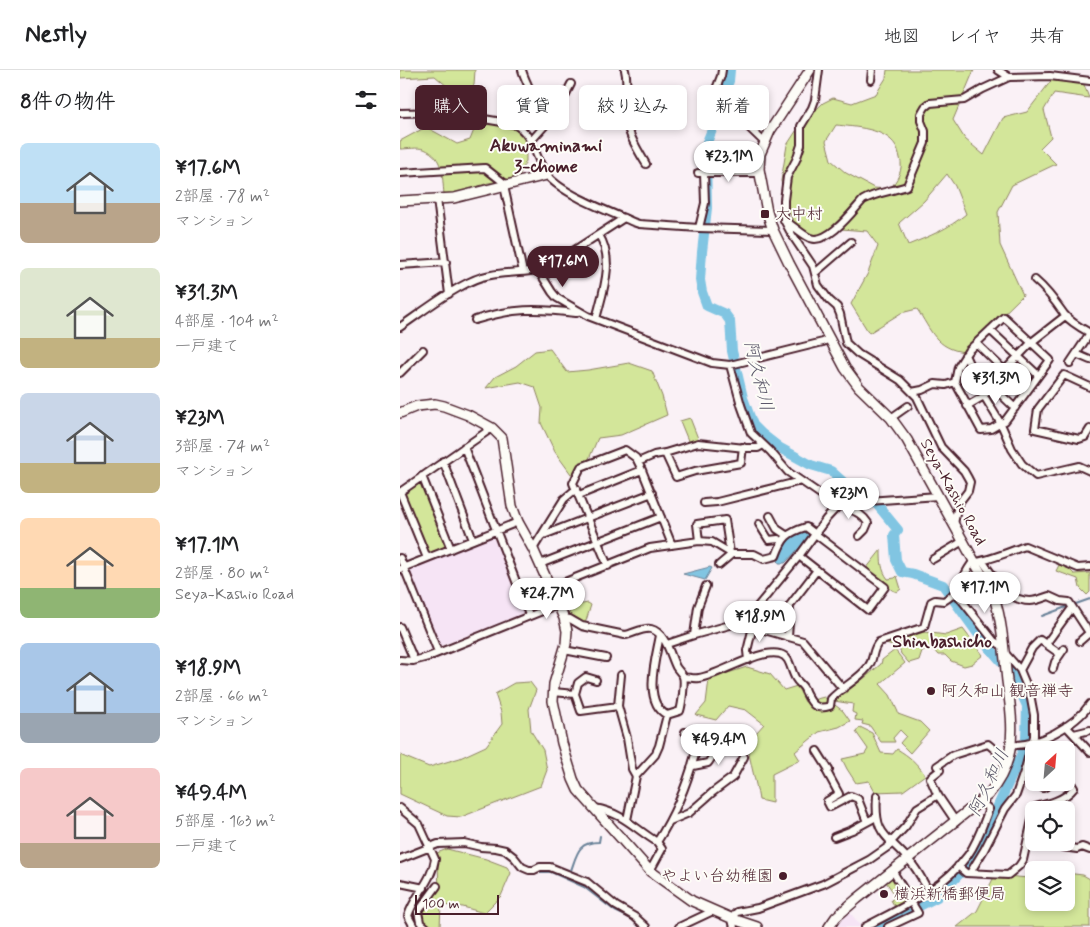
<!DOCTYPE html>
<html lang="ja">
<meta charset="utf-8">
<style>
body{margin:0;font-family:Mynerve,"Klee One",sans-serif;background:#f2f2f2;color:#202124;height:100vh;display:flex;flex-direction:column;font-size:19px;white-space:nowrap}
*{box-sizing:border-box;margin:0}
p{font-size:16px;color:#757577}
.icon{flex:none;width:28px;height:28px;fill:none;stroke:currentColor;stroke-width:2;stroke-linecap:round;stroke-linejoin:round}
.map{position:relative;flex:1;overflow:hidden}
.panel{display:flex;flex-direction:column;background:#fff;width:400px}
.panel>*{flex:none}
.guide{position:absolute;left:15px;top:15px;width:475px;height:45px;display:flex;gap:10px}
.needle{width:32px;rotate:26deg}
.buttons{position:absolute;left:625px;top:671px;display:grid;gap:10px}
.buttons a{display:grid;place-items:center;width:50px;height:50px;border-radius:8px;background:#fff;box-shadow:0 2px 8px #0003;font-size:25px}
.scale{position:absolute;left:15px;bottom:12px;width:84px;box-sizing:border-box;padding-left:5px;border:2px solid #4a1f2b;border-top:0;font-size:14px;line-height:18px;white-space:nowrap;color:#4a1f2b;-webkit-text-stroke:4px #fdfcf7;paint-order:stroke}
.price{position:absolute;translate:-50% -42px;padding:0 11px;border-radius:18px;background:#fff;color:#222;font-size:16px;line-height:32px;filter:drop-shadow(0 1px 2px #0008)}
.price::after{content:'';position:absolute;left:50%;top:30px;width:15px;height:11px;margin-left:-8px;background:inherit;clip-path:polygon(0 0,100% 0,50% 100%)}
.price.on{background:#4a1f2b;color:#fff}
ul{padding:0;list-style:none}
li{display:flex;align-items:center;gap:15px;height:125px;padding:0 20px}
li span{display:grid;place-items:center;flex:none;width:140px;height:100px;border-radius:8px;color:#555}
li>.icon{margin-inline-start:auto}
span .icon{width:60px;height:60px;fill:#fffc;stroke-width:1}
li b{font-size:21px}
h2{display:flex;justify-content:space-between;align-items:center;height:60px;padding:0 20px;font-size:21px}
.tag{padding:0 18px;border-radius:8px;background:#fff;box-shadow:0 2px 8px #0003;font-size:18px;line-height:45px}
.tag.on{background:#4a1f2b;color:#fff}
header{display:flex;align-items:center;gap:30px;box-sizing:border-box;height:70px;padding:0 25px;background:#fff;border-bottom:1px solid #e0e0e0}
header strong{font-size:24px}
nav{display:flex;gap:28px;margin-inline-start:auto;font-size:18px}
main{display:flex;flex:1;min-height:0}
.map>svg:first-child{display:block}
.built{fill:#f6e4f5}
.green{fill:#d3e69a;stroke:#8e8262;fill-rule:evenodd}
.water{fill:#81c5e2;stroke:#6b8399}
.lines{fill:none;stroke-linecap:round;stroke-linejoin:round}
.stream{stroke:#6b8399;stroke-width:2}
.river{stroke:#81c5e2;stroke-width:10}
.street-casing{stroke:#4a1f2b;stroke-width:10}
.secondary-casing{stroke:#4a1f2b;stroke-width:12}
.street{stroke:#fdfcf7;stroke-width:6}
.secondary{stroke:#fdfcf7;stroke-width:9}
.poi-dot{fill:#4a1f2b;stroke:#fdfcf7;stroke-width:2}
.labels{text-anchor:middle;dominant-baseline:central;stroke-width:4;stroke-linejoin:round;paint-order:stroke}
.poi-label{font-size:16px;fill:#4a1f2b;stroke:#fdfcf7;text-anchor:start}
.street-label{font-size:16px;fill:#4a1f2b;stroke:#fdfcf7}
.neighbourhood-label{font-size:18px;font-weight:bold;fill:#4a1f2b;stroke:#fdfcf7}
.water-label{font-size:18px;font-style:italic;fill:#5d596b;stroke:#fdfcf7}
</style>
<header>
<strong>Nestly</strong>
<nav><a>地図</a><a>レイヤ</a><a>共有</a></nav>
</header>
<main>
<section class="panel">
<h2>8件の物件<svg class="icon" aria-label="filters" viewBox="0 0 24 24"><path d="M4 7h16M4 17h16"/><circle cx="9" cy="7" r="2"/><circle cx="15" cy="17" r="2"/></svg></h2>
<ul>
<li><span style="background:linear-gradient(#bfe0f5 60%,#b9a48a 0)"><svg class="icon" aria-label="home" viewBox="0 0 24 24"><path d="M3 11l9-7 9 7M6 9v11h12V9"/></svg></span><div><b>¥17.6M</b><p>2部屋 · 78 m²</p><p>マンション</p></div></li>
<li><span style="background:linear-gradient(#dfe7d0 70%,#c2b280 0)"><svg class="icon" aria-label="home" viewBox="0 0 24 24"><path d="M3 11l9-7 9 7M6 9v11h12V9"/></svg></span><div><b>¥31.3M</b><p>4部屋 · 104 m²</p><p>一戸建て</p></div></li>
<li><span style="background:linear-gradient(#c9d6e8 70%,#c2b280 0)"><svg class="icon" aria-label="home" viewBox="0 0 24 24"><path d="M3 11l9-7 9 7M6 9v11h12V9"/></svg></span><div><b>¥23M</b><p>3部屋 · 74 m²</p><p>マンション</p></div></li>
<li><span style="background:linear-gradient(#ffd9b3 70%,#8fb573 0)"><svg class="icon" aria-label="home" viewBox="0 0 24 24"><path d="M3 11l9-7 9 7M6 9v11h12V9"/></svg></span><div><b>¥17.1M</b><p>2部屋 · 80 m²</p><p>Seya-Kashio Road</p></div></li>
<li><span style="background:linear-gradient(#a9c7e8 70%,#9aa5b1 0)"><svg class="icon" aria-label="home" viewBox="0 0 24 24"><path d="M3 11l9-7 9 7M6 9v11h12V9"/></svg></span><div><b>¥18.9M</b><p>2部屋 · 66 m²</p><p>マンション</p></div></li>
<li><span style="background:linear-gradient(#f6c9c9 75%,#b9a48a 0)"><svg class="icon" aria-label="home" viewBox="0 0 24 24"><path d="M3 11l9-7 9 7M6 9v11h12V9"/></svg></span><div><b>¥49.4M</b><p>5部屋 · 163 m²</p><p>一戸建て</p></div></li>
</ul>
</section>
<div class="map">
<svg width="690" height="857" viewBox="0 0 690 857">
<rect width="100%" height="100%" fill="#faf1f6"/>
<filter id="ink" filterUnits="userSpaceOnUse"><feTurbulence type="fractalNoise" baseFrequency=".02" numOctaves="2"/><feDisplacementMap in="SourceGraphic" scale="10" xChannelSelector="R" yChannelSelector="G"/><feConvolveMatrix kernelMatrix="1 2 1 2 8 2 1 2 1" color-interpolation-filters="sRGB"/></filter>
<g filter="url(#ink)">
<path class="built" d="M92 467 94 468 123 541 122 544 40 576 38 575 9 501 10 499Z
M450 842 461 857H438L440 852Z"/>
<path class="green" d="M0 0H75L74 15 65 27 48 17 35 6 0 8Z
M487 0H574L553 50 565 69 584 85 603 48 627 42 654 7 666 5 683 12 689 28 654 23 644 40 651 67 640 78 656 94 612 115 598 142 600 175 623 225 565 282C536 279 531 260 517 239L501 243 469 263 451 234 468 203 478 176 467 161 441 159 431 166 414 173 399 168 389 141 381 111 387 75 400 55 423 33 433 28 452 33 476 24 486 8ZM436 55C455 57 485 58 496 76 498 79 499 84 500 88 504 100 497 110 490 119L474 118 446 103 431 90 426 71ZM547 104 555 116 566 144C548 159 530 166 508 175L499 153 524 131Z
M78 50 110 56 126 69V91L118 108 88 113 58 123 44 124C42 106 44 87 24 79 18 77 7 79 0 79V71L26 57 57 74 70 70Z
M150 279 167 302 188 300 229 293 252 301 262 326 267 345 221 365 198 368 188 391C178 395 179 400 171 404L155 382 141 353 142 338 135 317 120 312 86 318 95 307 116 296 135 281Z
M290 348 299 371 289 373 280 351Z
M22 410 48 478 28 485 3 422Z
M481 480C481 491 481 500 488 509L495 508 497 506 501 519 497 522 492 520 466 499Z
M659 495 668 498 674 504 690 503V522L687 525 680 518 678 509 656 501Z
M188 533 191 535 185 554 166 546 177 535Z
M563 559 583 585 572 594 564 596 551 591 545 585H538L531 577 522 581 519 590 509 593 501 584 499 578 486 574 524 562 546 565Z
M495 580 505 593 480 614 490 625 498 642V644L520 652 529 661 510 683 500 673 506 666 500 660 493 668 495 672H481L470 656 462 654 463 651 455 650 456 644 452 642 453 634 434 631 435 628C452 619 467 606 481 594L482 590Z
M347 597 370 604 384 620 397 616 405 632 424 627 443 641 450 651 439 657 419 662 395 682 400 690 372 704V733L359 730C356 710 349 692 348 672L364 654 346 640 328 636 316 650 296 645 306 633 309 609Z
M130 612 136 620 129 639 131 661 143 680 147 700 141 716 61 747 47 746 0 724V685L29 697 60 688 86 676 102 654 101 642 95 624 114 613Z
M460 657 472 663 481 683 493 684 497 679C509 686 517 693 525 705L503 721 475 722 469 711 456 713 447 699 442 689 465 684 468 679 456 662Z
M47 779 86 789 107 797 111 803 101 826 84 843 63 837 41 835 40 857C24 857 25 856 19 842L39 820C38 807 39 795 37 783Z
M666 803 683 805 690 809V857H557L577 841 595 805 628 808 634 807V832H666Z
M494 806 509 831 496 839 491 830 496 826 486 812Z"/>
<path class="water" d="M404 461 410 464 405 472 385 493H379L378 490 380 489C386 472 387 468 404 461Z
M310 497 312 498 305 510 283 504Z"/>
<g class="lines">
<path class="stream" d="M673 535 690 529
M642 546 669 536
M140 802H151L184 817 215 841 232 849 240 857
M170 803C177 786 176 772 199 772L200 766"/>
<path class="river" d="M330 0 329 11 322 27 321 38 307 72 306 84 307 138 302 182 300 210 302 222 307 236 325 244 330 251 332 281 343 328 353 355 362 364 380 378 411 395 431 401 452 420 466 421 498 460 494 465 496 490 502 502 513 504 543 515 581 568 613 605 627 636 626 669 622 683 582 771 566 797 537 827 478 857"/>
<defs>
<path id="street" d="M225 0C229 16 224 21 224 35 224 57 235 76 246 94
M322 0 321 6 314 24 364 72
M419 0 415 30 412 38 401 56V75L396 90 387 107 384 130V150L392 165 413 196 418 215 429 230 437 237 440 244 446 273 458 284 500 310 517 327 541 377 564 401 568 408 570 412 568 421 558 434 554 454
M598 0 609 7
M471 10 472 0
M0 43 42 42 114 54C134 64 135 89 147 105 162 124 210 142 233 152L239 154 299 158 373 160
M111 53 133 31C132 21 125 11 122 0
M131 71 157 42 171 14
M0 103 85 98 108 116
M298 103H360
M104 116 123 202
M37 129 49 224
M384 150C393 155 401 164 410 168 428 175 453 141 463 130 477 122 493 121 507 116L525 73V61L521 51V44L525 37 530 33 564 30 583 19 609 7 650 6 690 11
M299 158 305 133 304 103
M0 195 46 192
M139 201 152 222 157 228 188 246 312 293 330 295 423 272 429 269
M415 203 451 172
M635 210C647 220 655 231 664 244 670 252 681 258 690 263
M604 247 650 290 605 351 591 359 581 360 555 312 558 297 568 281Z
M196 249C203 221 215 191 199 165
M75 250C113 238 136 238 176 243L179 241
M0 257C22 242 58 214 82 207 104 200 128 205 150 196L224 148
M590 260 638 305
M576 273 626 321
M676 284 690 290
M565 285 584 326 601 354 612 379 622 394 636 406 679 396 690 401
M670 293 690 263
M330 295 341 335 351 363 370 381 388 402 423 426 430 430 468 431 538 426
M0 303 23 280
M592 316 615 338
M690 317 664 305 638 339 635 359 679 369 685 367 690 359
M512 322 522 320 535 314 546 315 555 312
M567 336 584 326 604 301 633 271 665 246
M491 348 508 336
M64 377 129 545
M343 377 341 393 295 401 276 407 265 383 298 373 345 378H358L363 375
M43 391 73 470
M238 392 254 385 265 383
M22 406 51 479
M0 422 92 358
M0 422 27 488
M179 425 242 400
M304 433 317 432 401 411
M440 434C452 441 460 441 468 453L465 460 459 466
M370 446 377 459 386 465
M359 454 369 470 378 469 382 471
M141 466 252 423
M299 471 297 454 325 450 330 483
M133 479 164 429 176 419
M0 488 38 582
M533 489 563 471
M583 492C595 508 607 531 630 531 636 531 643 528 649 526L660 531 669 532 690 564
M140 494 261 447
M319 495 332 484
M208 496 173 413 181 397 225 380 236 388 242 400 272 475
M0 499 118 452
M150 518 250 478 299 471 312 472 332 484H354L364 489 376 486C383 467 387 463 406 457L485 517 468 540 399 486
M556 523 594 571 604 577
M164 548 170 549 182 556 225 565C233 564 243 557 251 559 266 563 270 585 276 597 278 600 281 603 283 606 285 612 282 635 280 641L267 645C242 632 256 588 260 565
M0 557 14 590
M354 557 403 571 443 619
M294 565 330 555 334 545
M388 567 390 535 417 500
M680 571 689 563
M267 574 294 565 298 537 306 516
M646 574 672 538
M164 580 206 588
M0 590 13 591 28 587 157 535
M348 590 347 581 358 536 399 486 426 449 440 434 442 430
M653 599 655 592 664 579
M620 600 632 578 640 570 660 584
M221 605 218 636 227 668 232 699 236 706
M283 607C288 607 294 609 299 608 320 605 360 578 380 584 391 587 390 600 396 609 398 613 404 616 405 621 411 633 414 641 430 636L431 629C442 617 458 610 468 597 475 588 471 581 479 572L524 557 531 532 535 530 544 531C564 519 560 507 573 492 586 492 611 481 625 476L678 498 690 497
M153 622 175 624 181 641 218 636
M175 624 178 613 186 607 196 610
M666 656 690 682
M674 664 690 660
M636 671 643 680
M611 675C636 677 676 655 690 634
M417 681 429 700 427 702 439 724 427 731 430 737 451 726 458 729 467 752
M293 696 308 693C315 684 320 667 329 662
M643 718 655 712
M477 726C474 764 485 764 508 789 517 798 523 811 529 822
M0 738 19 754 35 789C32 811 14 826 8 846L14 857
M195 738C223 743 234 758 257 772
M634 740 635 737C648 734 665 730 674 718L666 705
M227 750 236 706 255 685 259 676 267 645
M270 751 289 743 313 722 333 707 344 687
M556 752 537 724 530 708 540 700 537 696 553 685 588 674 607 690
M434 767 452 760 476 747
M490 773 506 756 517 738 538 725
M626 776 643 774 677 779 682 777 690 780
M0 789 38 774 64 773 81 777 96 778 105 780 114 787 122 797 129 800H134L140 797H150L187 812 216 836 235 847 246 857
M558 796 566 803 608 805 619 796 623 790 634 741
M250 801 262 779 257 772C277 741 291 705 299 668L285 662
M570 803 584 780 605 739 616 725 625 699 634 666V645L630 624 620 600 605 583
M0 813 24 818
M26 857 20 852 18 842 37 816
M279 857 313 841
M334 857C332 852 332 846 337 842L358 838 423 814 469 790 492 774
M465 857C502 837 542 820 568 785 578 771 583 754 589 739L581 732
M488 857 518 843 492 800"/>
<path id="secondary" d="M410 0 370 61 360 84 359 99 367 142 373 160 389 193 445 298 459 317 491 348 507 370 594 527C603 554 604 583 607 611 610 633 614 658 610 680 607 697 599 712 588 725L457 829 436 847 429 857
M0 131 54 128 147 105
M0 343 17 336 35 334 44 336 68 345 92 358 102 368 112 436 118 452 133 479 164 548 167 561 166 574 154 614 153 631 162 673 173 709 178 720 250 801 292 831 333 849 357 857"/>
</defs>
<use href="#street" class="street-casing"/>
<use href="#secondary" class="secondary-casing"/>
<use href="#street" class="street"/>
<use href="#secondary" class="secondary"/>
</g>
</g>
<g class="poi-dot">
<rect x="360" y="139" width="10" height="10" rx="2.5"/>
<circle cx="531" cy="621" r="5"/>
<circle cx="383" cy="806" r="5"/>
<circle cx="484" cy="824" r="5"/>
</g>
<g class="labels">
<g class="poi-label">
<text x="375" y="144">大中村</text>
<text x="541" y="621">阿久和山 観音禅寺</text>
<text x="373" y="806" text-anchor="end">やよい台幼稚園</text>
<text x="494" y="824">横浜新橋郵便局</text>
</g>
<g class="street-label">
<text transform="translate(553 422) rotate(61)">Seya-Kashio Road</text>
</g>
<g class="neighbourhood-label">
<text x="146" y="76">Akuwaminami<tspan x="146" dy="21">3-chome</tspan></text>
<text x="542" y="572">Shinbashicho</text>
</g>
<g class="water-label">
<text transform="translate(358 306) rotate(76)">阿久和川</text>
<text transform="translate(589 713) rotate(-65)">阿久和川</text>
</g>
</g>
</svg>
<div class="buttons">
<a><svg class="needle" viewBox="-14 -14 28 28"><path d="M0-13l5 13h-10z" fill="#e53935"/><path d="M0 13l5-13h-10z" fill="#757577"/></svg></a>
<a><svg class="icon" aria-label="locate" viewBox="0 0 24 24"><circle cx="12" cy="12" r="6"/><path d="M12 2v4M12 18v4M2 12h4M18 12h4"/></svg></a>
<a><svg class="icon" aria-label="layers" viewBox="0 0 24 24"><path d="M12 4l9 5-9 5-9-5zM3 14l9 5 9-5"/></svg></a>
</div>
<div class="scale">100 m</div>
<b class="price" style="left:329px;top:113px">¥23.1M</b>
<b class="price on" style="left:163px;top:218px">¥17.6M</b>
<b class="price" style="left:596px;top:335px">¥31.3M</b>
<b class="price" style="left:449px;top:450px">¥23M</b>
<b class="price" style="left:585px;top:544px">¥17.1M</b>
<b class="price" style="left:147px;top:550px">¥24.7M</b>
<b class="price" style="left:360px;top:573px">¥18.9M</b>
<b class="price" style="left:319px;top:696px">¥49.4M</b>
<div class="guide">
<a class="tag on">購入</a>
<a class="tag">賃貸</a>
<a class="tag">絞り込み</a>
<a class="tag">新着</a>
</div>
</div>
</main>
